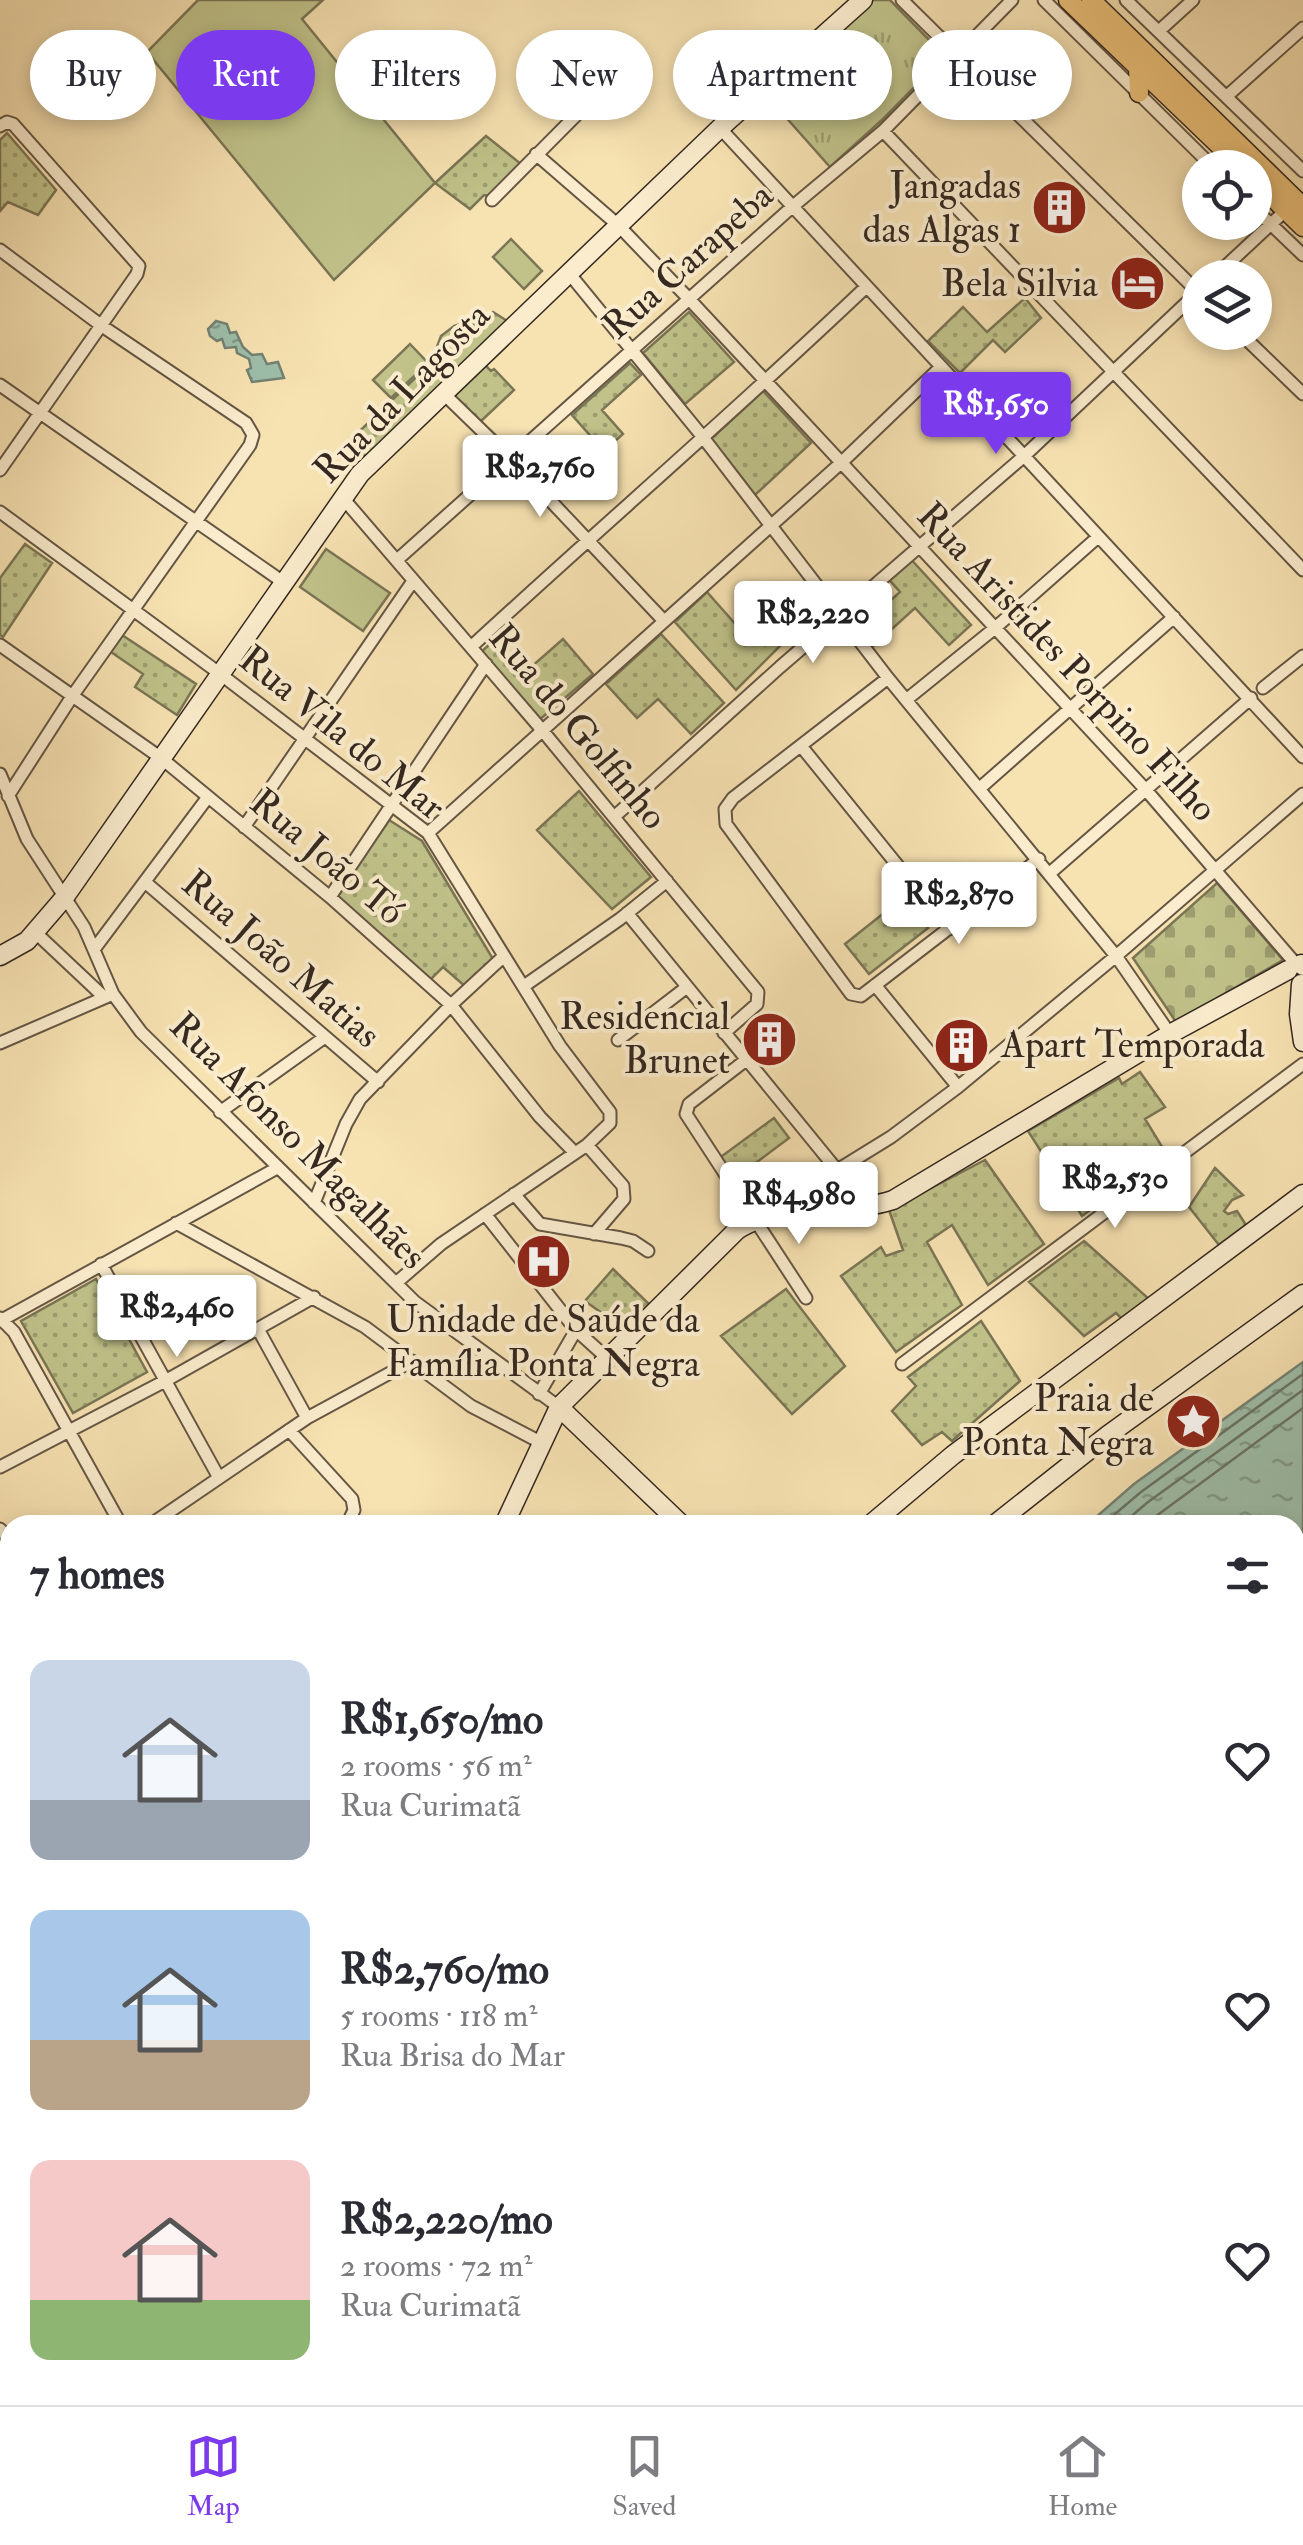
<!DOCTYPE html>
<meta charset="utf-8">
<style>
body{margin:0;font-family:"IM FELL Double Pica",serif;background:#f2f2f3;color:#2b2b33;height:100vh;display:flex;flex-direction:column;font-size:38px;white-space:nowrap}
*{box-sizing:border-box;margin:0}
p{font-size:32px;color:#7c7c81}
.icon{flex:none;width:55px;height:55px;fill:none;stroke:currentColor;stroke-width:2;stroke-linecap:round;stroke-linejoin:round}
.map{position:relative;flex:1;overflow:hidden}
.panel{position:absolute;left:0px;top:1515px;width:1305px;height:890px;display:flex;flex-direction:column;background:#fff;border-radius:30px 30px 0 0;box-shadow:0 5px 15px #0003}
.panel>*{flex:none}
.top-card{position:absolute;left:30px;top:30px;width:1245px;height:90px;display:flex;gap:20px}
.tools{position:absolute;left:1182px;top:150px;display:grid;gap:20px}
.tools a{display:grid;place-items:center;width:90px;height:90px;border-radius:50%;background:#fff;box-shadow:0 5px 15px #0003;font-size:50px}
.price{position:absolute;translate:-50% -85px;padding:0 22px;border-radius:10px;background:#fff;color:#222;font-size:32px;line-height:65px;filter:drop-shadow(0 2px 5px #0008)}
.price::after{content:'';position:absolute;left:50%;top:60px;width:30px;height:22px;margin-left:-15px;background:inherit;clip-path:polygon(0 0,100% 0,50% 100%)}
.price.active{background:#7c3aed;color:#fff}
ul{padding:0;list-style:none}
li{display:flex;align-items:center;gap:30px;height:250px;padding:0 30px}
li span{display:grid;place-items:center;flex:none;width:280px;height:200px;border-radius:20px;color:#555}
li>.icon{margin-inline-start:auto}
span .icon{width:120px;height:120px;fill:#fffc;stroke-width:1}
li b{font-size:42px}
h2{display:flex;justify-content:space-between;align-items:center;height:120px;padding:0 30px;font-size:42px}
.tag{padding:0 35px;border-radius:45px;background:#fff;box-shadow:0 5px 15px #0003;font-size:35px;line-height:90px}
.tag.active{background:#7c3aed;color:#fff}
.dock{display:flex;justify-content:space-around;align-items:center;height:140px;border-top:2px solid #e1e1e2;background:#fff;font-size:28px;color:#7c7c81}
.dock a{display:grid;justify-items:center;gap:5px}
.dock .active{color:#7c3aed}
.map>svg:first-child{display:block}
.grass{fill:url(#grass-dots);stroke:#7a7555;stroke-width:2.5}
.cemetery{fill:url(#cemetery-stones);stroke:#7a7555;stroke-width:2.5}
.park{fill:url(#park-tufts);stroke:#7a7555;stroke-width:2.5}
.pitch{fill:#c0c28a;stroke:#7a7555;stroke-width:2.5}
.water{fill:url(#water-ripples);stroke:#738273;stroke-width:2.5}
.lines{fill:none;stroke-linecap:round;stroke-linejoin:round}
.shore{stroke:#687365;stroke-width:2.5}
.street-casing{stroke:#655644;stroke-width:15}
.secondary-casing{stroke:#342820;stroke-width:21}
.primary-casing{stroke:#342820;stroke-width:21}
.street{stroke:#faeccd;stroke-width:11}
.secondary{stroke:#faeccd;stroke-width:18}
.primary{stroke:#ecc179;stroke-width:18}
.labels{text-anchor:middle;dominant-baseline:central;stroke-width:8;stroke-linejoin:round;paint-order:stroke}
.poi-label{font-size:38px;fill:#342820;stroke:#faeccd;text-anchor:end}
.street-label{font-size:38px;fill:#342820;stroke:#faeccd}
</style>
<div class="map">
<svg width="1303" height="2405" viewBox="0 0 1303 2405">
<defs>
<pattern id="grass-dots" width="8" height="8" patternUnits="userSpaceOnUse" patternTransform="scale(2.5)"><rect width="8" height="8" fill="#c0c28a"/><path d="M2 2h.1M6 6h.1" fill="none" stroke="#9d9e70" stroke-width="1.8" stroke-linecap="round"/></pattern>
<pattern id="cemetery-stones" width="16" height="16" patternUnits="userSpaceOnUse" patternTransform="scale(2.5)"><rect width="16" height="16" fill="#c0c28a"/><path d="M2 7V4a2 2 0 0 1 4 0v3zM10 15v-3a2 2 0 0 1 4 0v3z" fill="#9d9e70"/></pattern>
<pattern id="park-tufts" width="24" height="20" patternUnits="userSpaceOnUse" patternTransform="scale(2.5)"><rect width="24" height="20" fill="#c0c28a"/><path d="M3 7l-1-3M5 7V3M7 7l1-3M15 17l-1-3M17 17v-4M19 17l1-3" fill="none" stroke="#9d9e70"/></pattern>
<pattern id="water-ripples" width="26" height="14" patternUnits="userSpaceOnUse" patternTransform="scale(2.5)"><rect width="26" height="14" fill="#9dbeaa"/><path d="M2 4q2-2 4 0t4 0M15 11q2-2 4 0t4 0" fill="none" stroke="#819a8a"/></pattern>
</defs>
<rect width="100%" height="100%" fill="#f7e2b2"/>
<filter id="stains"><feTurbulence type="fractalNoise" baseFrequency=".002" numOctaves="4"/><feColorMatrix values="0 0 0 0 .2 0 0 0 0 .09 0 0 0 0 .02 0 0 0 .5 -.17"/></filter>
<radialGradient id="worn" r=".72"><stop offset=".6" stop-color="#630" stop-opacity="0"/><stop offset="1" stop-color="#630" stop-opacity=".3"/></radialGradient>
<path class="grass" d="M7 133 56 190 38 215 8 202 0 211V140Z
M486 136 521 164 489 196 484 195 470 209 435 183Z
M1025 298 1041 318 1005 352 993 340 960 373 928 341 963 307 987 332Z
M493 312 509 322 368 458 347 443 431 363 441 336 454 326 471 320 475 326Z
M689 312 734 362 685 404 643 353Z
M630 363 641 375 602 410 623 434 604 451 572 415Z
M484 364 491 371 494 369 514 390 479 423 452 394Z
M763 391 811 443 755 495 711 439Z
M25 544 52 563 3 637 0 635V578Z
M908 556 971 625 949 645 915 608 871 648 856 632 900 592 886 576Z
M707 592 754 645 773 629 784 642 736 690 675 622Z
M119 633 196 684 177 715 135 687 143 674 108 650Z
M661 634 724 703 691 734 658 699 637 718 606 684Z
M563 639 593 674 538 721 480 653 492 642 521 676Z
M579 791 651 877 612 909 537 830Z
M389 820 422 841 493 959 467 988 443 967 428 982 336 897Z
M904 897 928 928 869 974 845 944Z
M1140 1072 1165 1107 1145 1119 1167 1155 1082 1216 1028 1131 1119 1078 1122 1084Z
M774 1118 789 1138 733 1180 718 1159Z
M985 1160 1044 1244 988 1285 952 1225 927 1242 962 1305 896 1352 841 1276 881 1247 886 1256 903 1250 889 1210Z
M1215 1168 1243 1195 1232 1200 1224 1211 1228 1214 1237 1211 1246 1225 1219 1245 1189 1207Z
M1084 1241 1149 1299 1121 1318 1116 1313 1084 1336 1029 1282Z
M613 1269 651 1306 627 1331 585 1301Z
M96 1279 147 1372 73 1413 21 1321Z
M786 1289 845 1366 792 1414 721 1336Z
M981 1321 1020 1381 952 1441 942 1432 922 1445 892 1411 916 1386 908 1377Z
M0 1590 10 1596V1725L0 1717Z"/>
<path class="cemetery" d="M1217 883 1283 960 1176 1022 1133 958Z"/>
<path class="park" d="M873 0H890L945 56 883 119 830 167 767 96 818 55Z"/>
<path class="pitch" d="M198 0H323L302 19 435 183 334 280 147 52Z
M511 239 542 271 524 289 493 257Z
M410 344 428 363 391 398 373 380Z
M326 549 390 593 363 631 300 587Z"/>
<path class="water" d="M216 321 227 324 230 333 236 332 243 347 252 355 262 354 267 364 278 362 284 378 252 382 247 370 251 368 249 359 237 353 236 347 225 348 222 339 217 341 210 336 208 329Z
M1303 1362V2405H488L489 2395H1295V1525H1087L1134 1484Z"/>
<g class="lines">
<path class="shore" d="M1102 1525 1141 1492 1303 1374
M1121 1525 1148 1502 1303 1390
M1144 1525 1303 1408"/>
<defs>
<path id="street" d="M902 0 1200 294
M1044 0 1214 168
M1126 0 1303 171
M1160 30 1193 0
M1227 96 1303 28
M0 126 7 122 13 124 139 266 137 274 0 470
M720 128 1303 757
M883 131 1303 570
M536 154 618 225 690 300 1146 790 1295 963
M492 200 631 60
M1255 209 1303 255
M0 250 102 326 246 423 253 435 250 445 73 695 8 796
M568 272 702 436 888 678 1116 956 1170 1034
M1213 278 1286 210
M1239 332 1303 394
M0 385 283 582
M442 392 512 460 664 621
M342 497 542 730 758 992 757 1004 724 1033
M0 512 219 673 428 833 560 1046 610 1112V1123L587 1145 441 1244 396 1283
M397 560 792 207 883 131 1012 0
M0 645 161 758 330 897 451 1005 540 1117 575 1153
M471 647C602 526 737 410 866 287
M888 678 733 798 725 809 726 824 851 994 861 996 1039 859
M1263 688 1303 656
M906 700 995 628 1098 537
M801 746 949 929
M0 774 27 839 84 927 113 994 141 1032 415 1302 559 1407
M980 788 1174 617
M614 817 780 667 1023 457 1200 290
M244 827 413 581
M428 833 842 462 941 367
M1050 873 1251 698
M145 882 378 1082
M330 897 486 664
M627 913 837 1170
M36 933 104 997
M95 948 208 797
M875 985 958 1087
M524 986 620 919 667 881
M618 1040 687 987
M0 1043 113 994
M746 1060 689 1104 686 1114 806 1298
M220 1112 325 1037
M587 1145 623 1186 624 1199 594 1234
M514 1194 540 1224 621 1238 633 1241 648 1251
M314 1203 346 1124 360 1099 451 1005 504 956
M768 1213 891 1137 958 1087 1116 956 1303 794
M485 1214 576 1330 608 1359
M176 1223 365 1327 471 1406 542 1443
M101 1264 218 1476
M0 1318 14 1332 121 1525
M0 1321 277 1168
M258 1329 307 1418
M902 1364 1303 1064
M539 1394 576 1330
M289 1430 352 1499 354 1510 347 1525
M0 1467 165 1381 314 1297
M150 1525 307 1418 412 1361
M0 1529 10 1540
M0 1822 10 1831
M0 2005 10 1999
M0 2090 10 2081
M0 2305 10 2294
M162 2395V2405
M275 2404 381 2396"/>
<path id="secondary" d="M0 956 27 941 64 898 360 474 720 128 863 0
M1301 964 1303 966
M1301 984 1299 1014 1303 1042
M559 1407 682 1525
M504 1525 559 1407 737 1230C781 1201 844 1216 893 1200L1170 1034 1288 970
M870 1525 953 1455 1303 1194
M994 1525 1108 1435 1303 1294
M0 1727 10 1735
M0 1921 10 1908
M70 2405 82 2395"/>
<path id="primary" d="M1068 0 1243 168
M1091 0 1303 207
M1138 68 1139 93
M1255 180 1303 227"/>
</defs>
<use href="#street" class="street-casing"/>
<use href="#secondary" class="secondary-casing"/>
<use href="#primary" class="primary-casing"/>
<use href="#street" class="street"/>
<use href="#secondary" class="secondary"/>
<use href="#primary" class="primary"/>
</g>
<defs>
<symbol id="building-disc" viewBox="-11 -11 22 22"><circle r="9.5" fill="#8f2418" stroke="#faeccd"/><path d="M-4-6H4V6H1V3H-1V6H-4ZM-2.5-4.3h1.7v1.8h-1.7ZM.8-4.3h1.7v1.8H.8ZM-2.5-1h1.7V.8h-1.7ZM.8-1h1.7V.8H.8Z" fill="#fff"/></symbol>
<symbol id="hotel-disc" viewBox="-11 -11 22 22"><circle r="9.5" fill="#8f2418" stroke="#faeccd"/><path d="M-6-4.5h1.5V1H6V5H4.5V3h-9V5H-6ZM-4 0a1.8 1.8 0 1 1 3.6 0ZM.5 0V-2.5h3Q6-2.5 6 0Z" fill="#fff"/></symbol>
<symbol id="hospital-disc" viewBox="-11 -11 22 22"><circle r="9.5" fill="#8f2418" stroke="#faeccd"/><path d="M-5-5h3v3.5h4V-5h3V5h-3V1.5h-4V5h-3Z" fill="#fff"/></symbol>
<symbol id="sight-disc" viewBox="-11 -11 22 22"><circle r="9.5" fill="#8f2418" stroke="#faeccd"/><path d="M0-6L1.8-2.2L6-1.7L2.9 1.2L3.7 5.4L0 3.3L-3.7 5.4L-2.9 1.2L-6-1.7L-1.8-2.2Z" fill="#fff"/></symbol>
</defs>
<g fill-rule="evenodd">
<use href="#building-disc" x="1028" y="176" width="63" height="63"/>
<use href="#hotel-disc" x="1106" y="252" width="63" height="63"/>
<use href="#building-disc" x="738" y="1008" width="63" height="63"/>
<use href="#building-disc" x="930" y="1014" width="63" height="63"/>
<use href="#hospital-disc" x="512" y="1230" width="63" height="63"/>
<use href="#sight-disc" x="1162" y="1390" width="63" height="63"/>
</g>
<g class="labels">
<g class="poi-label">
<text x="1021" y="186">Jangadas<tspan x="1021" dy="44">das Algas 1</tspan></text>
<text x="1098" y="284">Bela Silvia</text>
<text x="730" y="1017">Residencial<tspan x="730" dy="44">Brunet</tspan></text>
<text x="1001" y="1045" text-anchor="start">Apart Temporada</text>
<text x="543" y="1320" text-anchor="middle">Unidade de Saúde da<tspan x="543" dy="44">Família Ponta Negra</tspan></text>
<text x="1154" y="1399">Praia de<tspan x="1154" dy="44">Ponta Negra</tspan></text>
</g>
<g class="street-label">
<text transform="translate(688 261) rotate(-42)">Rua Carapeba</text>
<text transform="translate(402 393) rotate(-46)">Rua da Lagosta</text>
<text transform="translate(1067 662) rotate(47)">Rua Aristides Porpino Filho</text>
<text transform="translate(578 727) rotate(50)">Rua do Golfinho</text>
<text transform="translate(342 733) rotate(39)">Rua Vila do Mar</text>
<text transform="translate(327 857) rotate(40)">Rua João Tó</text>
<text transform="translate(281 959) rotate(41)">Rua João Matias</text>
<text transform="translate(298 1141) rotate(45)">Rua Afonso Magalhães</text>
</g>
</g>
<rect width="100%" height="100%" filter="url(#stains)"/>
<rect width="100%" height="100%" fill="url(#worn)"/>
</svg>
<div class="tools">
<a><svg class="icon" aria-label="locate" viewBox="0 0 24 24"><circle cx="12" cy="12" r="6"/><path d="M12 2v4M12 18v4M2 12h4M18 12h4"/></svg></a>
<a><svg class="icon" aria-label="layers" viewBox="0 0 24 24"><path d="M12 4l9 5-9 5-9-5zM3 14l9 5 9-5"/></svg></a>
</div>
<b class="price active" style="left:996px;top:457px">R$1,650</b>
<b class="price" style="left:540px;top:520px">R$2,760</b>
<b class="price" style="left:813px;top:666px">R$2,220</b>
<b class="price" style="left:959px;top:947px">R$2,870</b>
<b class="price" style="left:1115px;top:1231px">R$2,530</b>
<b class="price" style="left:799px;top:1247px">R$4,980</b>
<b class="price" style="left:177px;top:1360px">R$2,460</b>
<div class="top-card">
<a class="tag">Buy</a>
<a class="tag active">Rent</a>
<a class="tag">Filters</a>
<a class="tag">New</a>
<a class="tag">Apartment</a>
<a class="tag">House</a>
</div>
<section class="panel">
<h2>7 homes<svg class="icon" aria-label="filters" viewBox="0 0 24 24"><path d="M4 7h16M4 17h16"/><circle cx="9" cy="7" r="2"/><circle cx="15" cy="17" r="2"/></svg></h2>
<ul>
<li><span style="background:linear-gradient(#c9d6e8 70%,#9aa5b1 0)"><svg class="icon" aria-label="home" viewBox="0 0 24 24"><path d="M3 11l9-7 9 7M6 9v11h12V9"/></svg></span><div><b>R$1,650/mo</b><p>2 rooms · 56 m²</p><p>Rua Curimatã</p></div><svg class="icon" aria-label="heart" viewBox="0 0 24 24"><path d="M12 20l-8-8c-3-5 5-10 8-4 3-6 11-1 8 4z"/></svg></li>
<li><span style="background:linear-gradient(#a9c7e8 65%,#b9a48a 0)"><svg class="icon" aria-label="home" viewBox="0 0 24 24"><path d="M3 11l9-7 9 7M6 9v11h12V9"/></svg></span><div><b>R$2,760/mo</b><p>5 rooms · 118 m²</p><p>Rua Brisa do Mar</p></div><svg class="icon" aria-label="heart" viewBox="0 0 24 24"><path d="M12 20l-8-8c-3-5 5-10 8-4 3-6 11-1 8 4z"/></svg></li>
<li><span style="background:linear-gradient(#f6c9c9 70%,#8fb573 0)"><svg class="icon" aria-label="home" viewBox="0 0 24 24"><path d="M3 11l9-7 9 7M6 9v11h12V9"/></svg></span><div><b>R$2,220/mo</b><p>2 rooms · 72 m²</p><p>Rua Curimatã</p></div><svg class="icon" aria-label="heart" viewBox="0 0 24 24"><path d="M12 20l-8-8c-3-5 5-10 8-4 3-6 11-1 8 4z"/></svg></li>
</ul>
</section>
</div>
<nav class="dock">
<a class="active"><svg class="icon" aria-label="map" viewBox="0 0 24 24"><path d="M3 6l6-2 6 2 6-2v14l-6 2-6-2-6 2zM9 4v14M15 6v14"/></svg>Map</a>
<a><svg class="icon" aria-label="saved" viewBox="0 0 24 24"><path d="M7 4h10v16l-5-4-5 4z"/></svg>Saved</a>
<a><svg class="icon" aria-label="home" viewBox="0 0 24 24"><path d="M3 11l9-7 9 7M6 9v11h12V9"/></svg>Home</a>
</nav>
